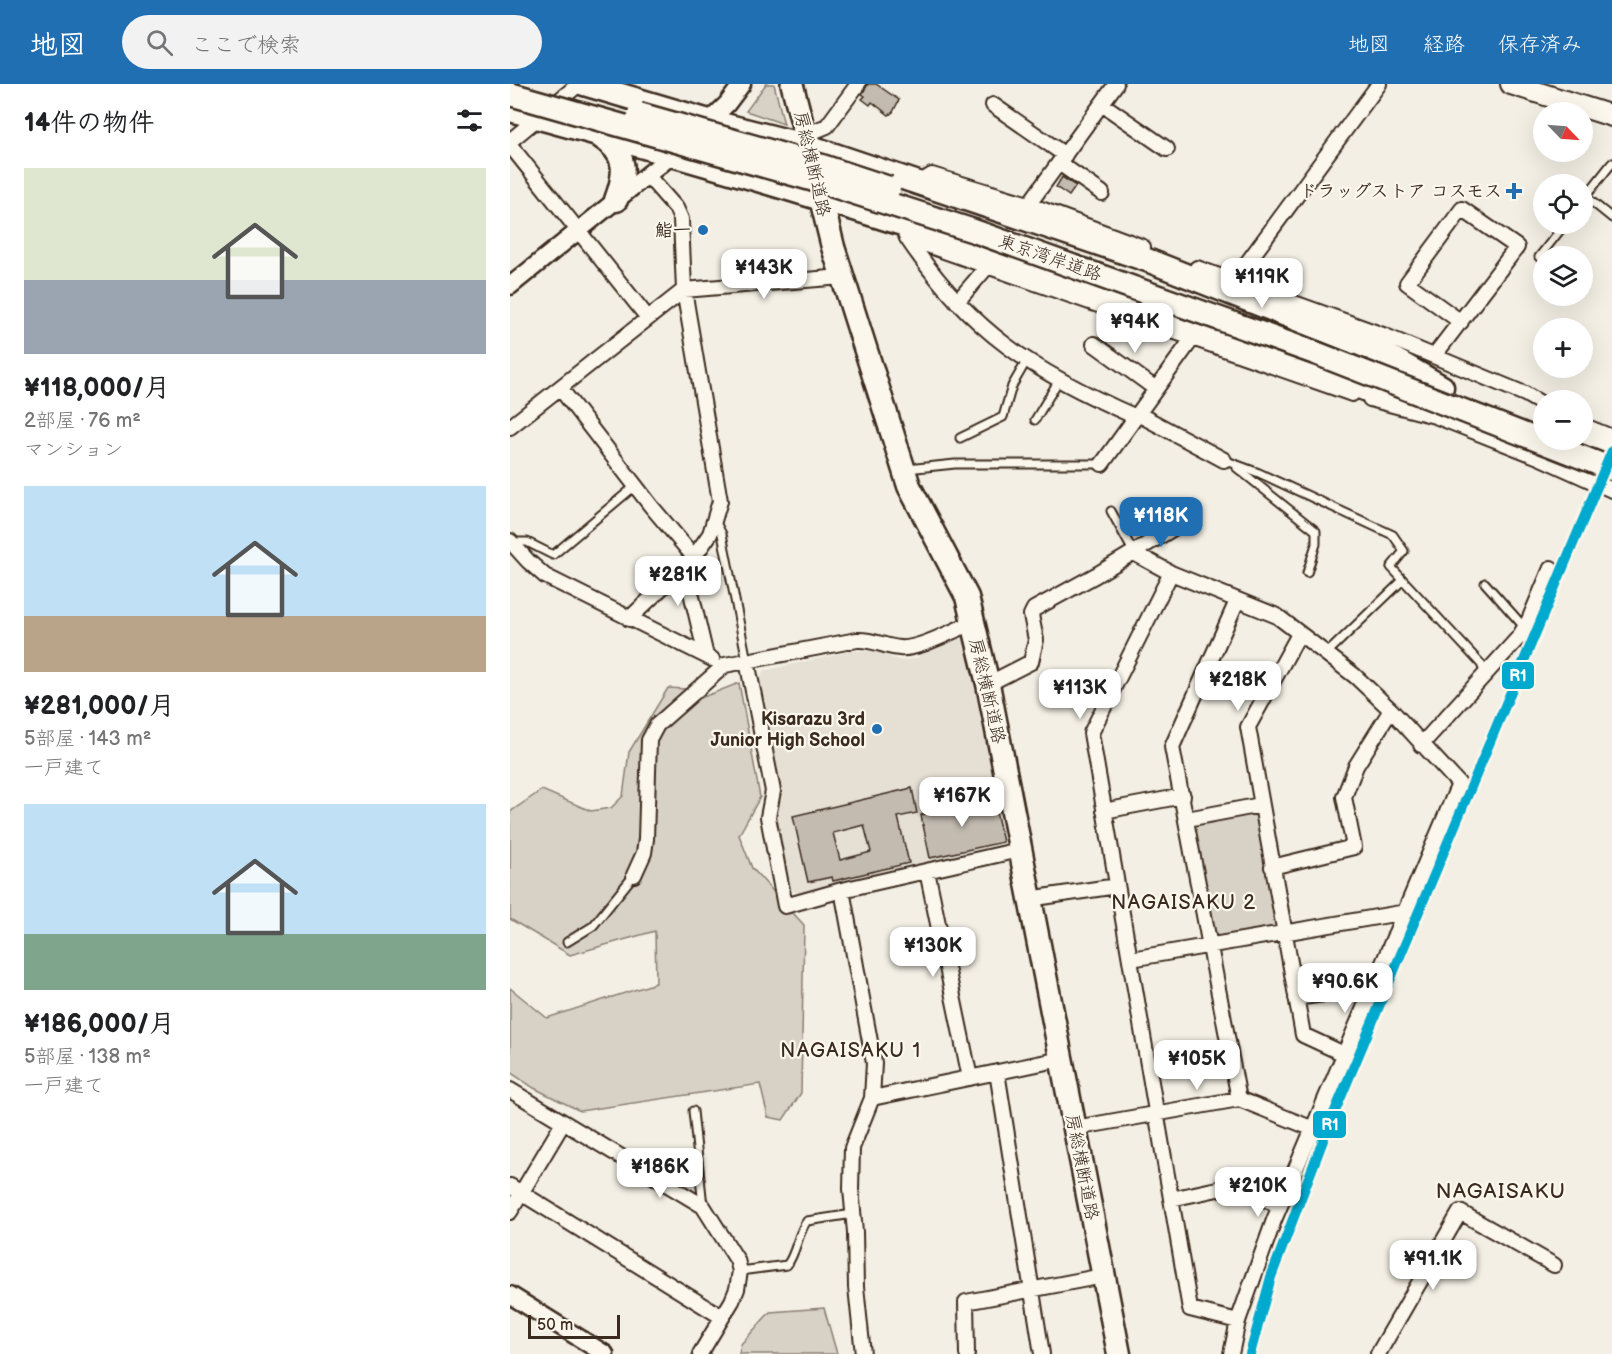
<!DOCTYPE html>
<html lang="ja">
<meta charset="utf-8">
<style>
body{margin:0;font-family:"Balsamiq Sans","Klee One",sans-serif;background:#f2f2f2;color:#202124;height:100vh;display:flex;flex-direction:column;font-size:22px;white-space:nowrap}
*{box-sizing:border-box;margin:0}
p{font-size:20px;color:#757577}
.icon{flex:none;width:33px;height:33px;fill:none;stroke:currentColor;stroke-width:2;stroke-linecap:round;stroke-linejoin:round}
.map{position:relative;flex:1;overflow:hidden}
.sheet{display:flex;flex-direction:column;background:#fff;width:510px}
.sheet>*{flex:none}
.needle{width:39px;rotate:115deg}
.controls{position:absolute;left:1023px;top:18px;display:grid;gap:12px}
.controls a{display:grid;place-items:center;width:60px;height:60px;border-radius:50%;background:#fff;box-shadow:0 6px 24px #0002;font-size:30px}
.scale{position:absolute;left:18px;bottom:15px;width:92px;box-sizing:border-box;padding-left:6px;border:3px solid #3b2a1e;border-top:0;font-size:16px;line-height:21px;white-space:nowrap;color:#3b2a1e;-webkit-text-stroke:4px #fbf7ec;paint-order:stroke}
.price{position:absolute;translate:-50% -51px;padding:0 14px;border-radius:12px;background:#fff;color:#222;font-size:20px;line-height:39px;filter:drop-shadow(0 2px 3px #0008)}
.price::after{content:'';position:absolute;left:50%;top:36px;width:18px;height:14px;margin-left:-9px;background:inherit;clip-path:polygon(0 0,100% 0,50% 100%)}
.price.current{background:#1f6fb2;color:#fff}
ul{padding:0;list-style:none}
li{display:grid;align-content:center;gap:12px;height:318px;padding:0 24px}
li span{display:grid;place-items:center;height:186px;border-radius:0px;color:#555}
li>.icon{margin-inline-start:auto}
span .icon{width:108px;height:108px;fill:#fffc;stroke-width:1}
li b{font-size:26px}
h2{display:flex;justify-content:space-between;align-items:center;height:72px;padding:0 24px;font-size:26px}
header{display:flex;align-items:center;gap:36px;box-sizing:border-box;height:84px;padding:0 30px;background:#1f6fb2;color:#fff}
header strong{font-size:28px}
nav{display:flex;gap:33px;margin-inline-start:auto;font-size:21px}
.search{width:420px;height:54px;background:#f2f2f2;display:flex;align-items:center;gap:15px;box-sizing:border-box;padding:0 21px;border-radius:33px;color:#757577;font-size:22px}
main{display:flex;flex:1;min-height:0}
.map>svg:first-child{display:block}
.built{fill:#e5dfd4}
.green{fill:#d8d1c6;stroke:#8a7e72;stroke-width:1.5}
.building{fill:#c3bbb0;stroke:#3b2a1e;stroke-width:1.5;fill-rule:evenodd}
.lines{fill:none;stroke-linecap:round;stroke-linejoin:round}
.service-casing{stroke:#3b2a1e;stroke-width:11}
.minor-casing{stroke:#3b2a1e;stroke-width:18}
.tertiary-casing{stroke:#3b2a1e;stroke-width:21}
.secondary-casing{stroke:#3b2a1e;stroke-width:24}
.primary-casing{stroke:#3b2a1e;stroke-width:26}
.trunk-casing{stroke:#3b2a1e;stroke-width:27}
.service{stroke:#fbf7ec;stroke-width:7}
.minor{stroke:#fbf7ec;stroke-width:14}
.tertiary{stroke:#fbf7ec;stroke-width:16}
.secondary{stroke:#fbf7ec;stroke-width:20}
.primary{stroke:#fbf7ec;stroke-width:21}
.trunk{stroke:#fbf7ec;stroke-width:22}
.trunk-bridge-casing{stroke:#3b2a1e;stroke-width:27;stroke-linecap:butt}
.trunk-bridge{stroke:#fbf7ec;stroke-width:22}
.rail-1-casing{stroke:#fbf7ec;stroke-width:15}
.rail-1{stroke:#00a9ce;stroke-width:10}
.poi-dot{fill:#1f6fb2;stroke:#fbf7ec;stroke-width:2}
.labels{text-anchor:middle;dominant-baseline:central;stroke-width:4.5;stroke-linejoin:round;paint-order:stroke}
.street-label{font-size:18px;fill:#3b2a1e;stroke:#fbf7ec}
.poi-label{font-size:18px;font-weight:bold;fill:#3b2a1e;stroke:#fbf7ec;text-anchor:end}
.neighbourhood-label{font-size:20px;letter-spacing:1.5px;fill:#3b2a1e;stroke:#fbf7ec}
.quarter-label{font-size:21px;letter-spacing:1.5px;fill:#3b2a1e;stroke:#fbf7ec}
.line-badge{stroke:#fbf7ec;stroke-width:2}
.badge-label{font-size:16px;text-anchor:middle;font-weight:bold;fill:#fff}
</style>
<header>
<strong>地図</strong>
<div class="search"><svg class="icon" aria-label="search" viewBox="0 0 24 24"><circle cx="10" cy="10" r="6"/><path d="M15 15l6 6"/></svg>ここで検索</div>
<nav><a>地図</a><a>経路</a><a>保存済み</a></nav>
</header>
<main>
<section class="sheet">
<h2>14件の物件<svg class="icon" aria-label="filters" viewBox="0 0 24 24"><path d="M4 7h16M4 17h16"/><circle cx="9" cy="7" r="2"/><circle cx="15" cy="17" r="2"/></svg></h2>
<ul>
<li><span style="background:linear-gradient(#dfe7d0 60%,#9aa5b1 0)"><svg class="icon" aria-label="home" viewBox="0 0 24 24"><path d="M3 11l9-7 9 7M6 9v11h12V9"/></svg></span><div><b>¥118,000/月</b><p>2部屋 · 76 m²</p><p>マンション</p></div></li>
<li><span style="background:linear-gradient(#bfe0f5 70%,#b9a48a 0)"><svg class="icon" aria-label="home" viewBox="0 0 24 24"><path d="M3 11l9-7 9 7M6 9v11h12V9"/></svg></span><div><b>¥281,000/月</b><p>5部屋 · 143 m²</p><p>一戸建て</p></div></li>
<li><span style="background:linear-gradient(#bfe0f5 70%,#7fa58c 0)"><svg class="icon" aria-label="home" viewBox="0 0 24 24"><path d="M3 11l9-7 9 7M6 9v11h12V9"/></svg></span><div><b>¥186,000/月</b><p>5部屋 · 138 m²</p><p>一戸建て</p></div></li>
</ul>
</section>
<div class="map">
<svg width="1102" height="1270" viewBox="0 0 1102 1270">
<rect width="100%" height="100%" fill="#f3efe4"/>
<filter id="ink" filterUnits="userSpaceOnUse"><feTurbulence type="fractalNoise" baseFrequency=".0167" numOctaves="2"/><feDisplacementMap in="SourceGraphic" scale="12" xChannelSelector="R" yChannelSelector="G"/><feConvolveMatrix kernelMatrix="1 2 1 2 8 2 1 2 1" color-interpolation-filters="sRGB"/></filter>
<g filter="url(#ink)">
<path class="built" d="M452 552 459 554 498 762 311 806 289 810 279 804 265 729 250 607V595L253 587 342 567H364L391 577 407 574 425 559Z"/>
<path class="green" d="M256 0H264L274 40 236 27Z
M229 599 250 713 229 751 242 784 294 841 291 1009 273 1036 258 1033 250 1000 70 1027 24 1004 0 988V904L37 934 146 899 145 847 60 871 0 835V728L32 706 81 727 101 724 113 712 119 668 158 604 177 605 191 614Z
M751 721 774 849 701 862 677 735Z
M314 1224 327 1270H229L231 1260 260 1228Z"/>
<path class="building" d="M358 0H366L389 16 383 28 379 31 362 18 360 21 352 15 355 12 352 10Z
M552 93 566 102 559 112 546 103Z
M402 704 407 729 388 733 399 779 323 797 322 793 298 798 283 732ZM354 741 361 768 330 776 323 749Z
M483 714 493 758 420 774 411 731Z"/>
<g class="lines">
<defs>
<path id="service" d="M1076 113 1102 134
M1072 117 1102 79
M1029 173 1055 140
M525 336 549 296
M450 354 493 333 502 302 517 276
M714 376 749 389 883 451 894 467 881 483 971 580 975 590
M727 384 806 447V460L797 489
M397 385 445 380H592
M601 427 624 469
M205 437 212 450 237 577
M3 458H17L43 471 125 402
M975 499 1015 544
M816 570 893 496
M57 858 83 842 124 791
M183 1027 193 1122
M230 1187 277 1181C287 1168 287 1150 297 1137L343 1130"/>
<path id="minor" d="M592 20 657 65
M483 21 555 71
M295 51 317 42 348 0
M0 57 69 0
M0 61 138 234
M549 79 592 109
M409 99 422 91 515 119 633 163
M519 120 606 0
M392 141 397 154 842 310
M397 154C460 248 524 288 626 333
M687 184 873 251 1015 310 1034 321
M723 198 869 0
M447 218 477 183
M584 260 646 305
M924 272 1007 163 952 125 897 199 951 238
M50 304 141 422 184 473 179 500 196 572
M860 315 925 332 1031 374 1102 406
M628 330 714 376
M1072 341 1102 353
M0 343 174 206 332 193
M592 380 682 255
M0 457 18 477 35 492 202 575
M624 469 661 489 767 532 845 592 881 626 949 700 764 1136 728 1237 721 1270
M661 489 581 649 680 1225 728 1237
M727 517 662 663 729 1015
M119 535 184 473 200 450 210 417 174 206 171 135 166 124 137 91
M789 550 738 643 793 951 834 970
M237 577 263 707 258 733 275 822 332 806
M478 600 521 578 526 556 521 531 524 525 586 491 667 442
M911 661 1009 553 1019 536 1041 484
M594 727 673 712
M677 735 751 721
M762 783 844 763 834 713 846 682 881 626
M417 787 460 994
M124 791 134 769 136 755 139 656 147 641 215 581 347 556C363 555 375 563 390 564 408 566 444 546 462 539
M519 815 607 802
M621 875 896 828
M786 914 863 903
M487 988 532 1270
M0 1006 193 1122 227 1176 230 1187 227 1205 222 1217 190 1270
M362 1014 551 975
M565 1044 729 1015 801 1044
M0 1102 212 1233
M661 1115 726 1101 769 1122
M0 1128 53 1039
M353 1270 346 1203 345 1148 341 1105 342 1064 362 1014 364 979 332 806 509 766
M457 1270 456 1218 593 1192
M868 1270 950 1128 1044 1181"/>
<path id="tertiary" d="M193 43 217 20 232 0
M0 202 167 67
M0 1211 95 1270"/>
<path id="secondary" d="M1001 0 1102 32"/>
<path id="primary" d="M282 0 298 62"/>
<path id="trunk" d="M74 0 199 37 298 62 637 176 875 270 932 303
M0 26C103 54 206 83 308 114 496 170 680 240 865 309L901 308
M91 53C118 70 116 89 106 116
M298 62 323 163 399 402 457 513 478 600 609 1270
M1067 356 1102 369"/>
</defs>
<use href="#service" class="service-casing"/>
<use href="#minor" class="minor-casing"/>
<use href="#tertiary" class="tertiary-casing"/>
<use href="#secondary" class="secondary-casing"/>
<use href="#primary" class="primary-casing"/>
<use href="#trunk" class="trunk-casing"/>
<use href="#service" class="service"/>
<use href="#minor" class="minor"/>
<use href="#tertiary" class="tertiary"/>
<use href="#secondary" class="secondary"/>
<use href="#primary" class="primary"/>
<use href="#trunk" class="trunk"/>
<defs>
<path id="trunk-bridge" d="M0 10 311 98 464 147 808 270 1102 385
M129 30 312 82 379 104"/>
</defs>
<use href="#trunk-bridge" class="trunk-bridge-casing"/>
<use href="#trunk-bridge" class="trunk-bridge"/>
<defs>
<path id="rail-1" d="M740 1270 761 1193 815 1051 1102 367"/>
</defs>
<use href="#rail-1" class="rail-1-casing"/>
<use href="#rail-1" class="rail-1"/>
</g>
</g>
<g class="poi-dot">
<path d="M1001 98h6v6h6v6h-6v6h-6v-6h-6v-6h6z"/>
<circle cx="193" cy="146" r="6"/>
<circle cx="367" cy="645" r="6"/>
</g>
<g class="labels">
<g class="street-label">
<text transform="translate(302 80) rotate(77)">房総横断道路</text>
<text transform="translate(540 174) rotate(19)">東京湾岸道路</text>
<text transform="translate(477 607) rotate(77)">房総横断道路</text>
<text transform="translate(572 1083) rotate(79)">房総横断道路</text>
</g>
<g class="poi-label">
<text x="992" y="107">ドラッグストア コスモス</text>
<text x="181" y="146">鮨一</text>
<text x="355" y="635">Kisarazu 3rd<tspan x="355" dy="21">Junior High School</tspan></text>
</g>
<g class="neighbourhood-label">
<text x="674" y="819">NAGAISAKU 2</text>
<text x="341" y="967">NAGAISAKU 1</text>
</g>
<g class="quarter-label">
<text x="991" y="1107">NAGAISAKU</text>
</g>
</g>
<g class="line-badge">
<rect x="991" y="577" width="34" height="29" rx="6" fill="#00a9ce"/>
<rect x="802" y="1026" width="35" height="29" rx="6" fill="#00a9ce"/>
</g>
<g class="badge-label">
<text x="1008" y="597">R1</text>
<text x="820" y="1046">R1</text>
</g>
</svg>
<div class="controls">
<a><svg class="needle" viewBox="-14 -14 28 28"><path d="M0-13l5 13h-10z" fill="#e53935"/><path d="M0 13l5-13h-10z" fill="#757577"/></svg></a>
<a><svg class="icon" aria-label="locate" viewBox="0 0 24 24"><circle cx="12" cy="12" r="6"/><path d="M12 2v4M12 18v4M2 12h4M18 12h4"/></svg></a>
<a><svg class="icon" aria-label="layers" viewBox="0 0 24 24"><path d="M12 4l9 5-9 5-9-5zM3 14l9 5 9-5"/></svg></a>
<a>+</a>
<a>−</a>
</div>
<div class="scale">50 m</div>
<b class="price" style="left:254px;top:216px">¥143K</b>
<b class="price" style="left:752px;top:225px">¥119K</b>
<b class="price" style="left:625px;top:270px">¥94K</b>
<b class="price current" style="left:651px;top:464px">¥118K</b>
<b class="price" style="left:168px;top:523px">¥281K</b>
<b class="price" style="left:728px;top:628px">¥218K</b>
<b class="price" style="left:570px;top:636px">¥113K</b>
<b class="price" style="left:452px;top:744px">¥167K</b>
<b class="price" style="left:423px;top:894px">¥130K</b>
<b class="price" style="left:835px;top:930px">¥90.6K</b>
<b class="price" style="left:687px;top:1007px">¥105K</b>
<b class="price" style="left:150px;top:1115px">¥186K</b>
<b class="price" style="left:748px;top:1134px">¥210K</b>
<b class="price" style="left:923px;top:1207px">¥91.1K</b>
</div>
</main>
